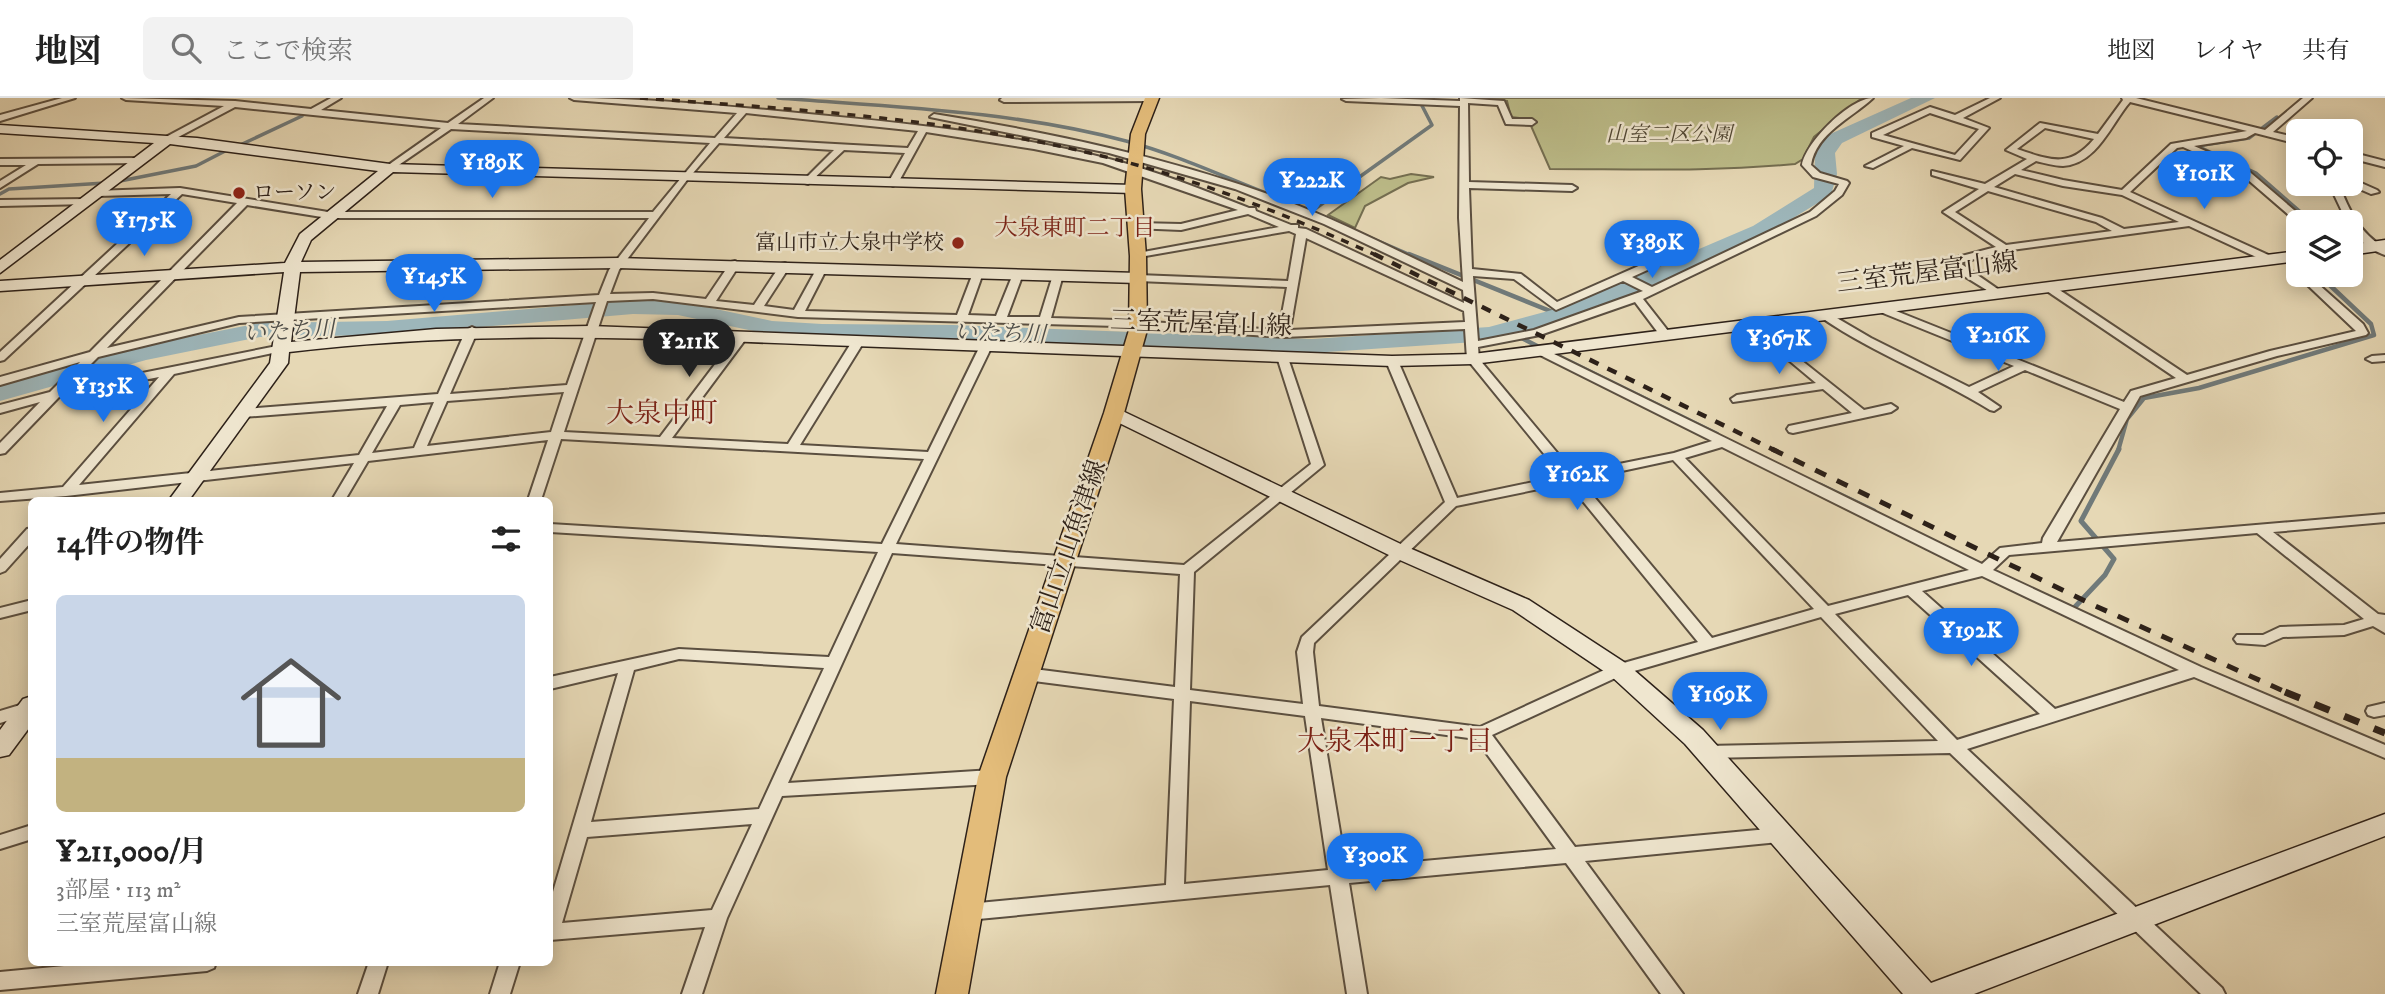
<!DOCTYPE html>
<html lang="ja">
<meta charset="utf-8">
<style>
body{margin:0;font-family:"IM FELL DW Pica","Noto Serif JP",serif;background:#f2f2f2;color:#222;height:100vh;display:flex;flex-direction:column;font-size:26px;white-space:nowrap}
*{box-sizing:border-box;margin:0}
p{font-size:23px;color:#767676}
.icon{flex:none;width:38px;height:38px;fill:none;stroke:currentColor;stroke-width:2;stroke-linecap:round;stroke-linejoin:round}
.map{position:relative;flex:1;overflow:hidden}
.side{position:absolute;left:28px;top:399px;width:525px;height:469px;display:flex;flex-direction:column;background:#fff;border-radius:10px;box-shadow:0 4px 18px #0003}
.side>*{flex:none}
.fabs{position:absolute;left:2286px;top:21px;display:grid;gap:14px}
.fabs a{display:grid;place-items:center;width:77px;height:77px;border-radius:10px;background:#fff;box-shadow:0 4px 18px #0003;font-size:35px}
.price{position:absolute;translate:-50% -60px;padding:0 16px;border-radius:24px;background:#1a73e8;color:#fff;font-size:23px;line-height:46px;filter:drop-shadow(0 2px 4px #0008)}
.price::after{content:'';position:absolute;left:50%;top:42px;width:21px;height:16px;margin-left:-10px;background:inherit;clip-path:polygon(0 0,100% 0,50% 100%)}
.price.active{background:#222;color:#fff}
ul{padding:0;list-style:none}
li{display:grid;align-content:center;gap:14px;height:371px;padding:0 28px}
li+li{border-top:2px solid #e0e0e0}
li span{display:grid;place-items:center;height:217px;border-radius:10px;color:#555}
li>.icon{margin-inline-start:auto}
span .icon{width:126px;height:126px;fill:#fffc;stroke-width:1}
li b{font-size:30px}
h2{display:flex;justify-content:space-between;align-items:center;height:84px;padding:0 28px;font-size:30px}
header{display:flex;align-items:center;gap:42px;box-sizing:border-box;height:98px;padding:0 35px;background:#fff;border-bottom:2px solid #e0e0e0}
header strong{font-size:33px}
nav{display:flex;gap:38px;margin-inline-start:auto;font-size:24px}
.search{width:490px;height:63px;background:#f2f2f2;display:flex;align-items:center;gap:18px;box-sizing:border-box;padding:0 24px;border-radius:10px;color:#767676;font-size:26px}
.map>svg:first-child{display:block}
.green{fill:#bcbc89;stroke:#746e51;stroke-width:2}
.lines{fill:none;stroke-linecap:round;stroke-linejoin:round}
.stream-far2{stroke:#707a7a;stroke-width:3.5}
.stream-far1{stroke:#707a7a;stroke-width:4.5}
.stream{stroke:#707a7a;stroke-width:5}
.river{fill:#9db6ba;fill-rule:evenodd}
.street-casing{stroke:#5b4f40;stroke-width:4}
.secondary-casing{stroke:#2d2119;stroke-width:3}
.primary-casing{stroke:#2d2119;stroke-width:3}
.street{fill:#efe6cf;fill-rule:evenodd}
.secondary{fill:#efe6cf;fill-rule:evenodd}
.primary{fill:#e3bc7a;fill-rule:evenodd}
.rail-far3{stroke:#2d2119;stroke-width:3.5;stroke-dasharray:8 8;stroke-linecap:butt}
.rail-far2{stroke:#2d2119;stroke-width:4.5;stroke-dasharray:10 10;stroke-linecap:butt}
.rail-far1{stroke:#2d2119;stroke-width:5;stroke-dasharray:12 12;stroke-linecap:butt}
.rail{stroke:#2d2119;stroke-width:7;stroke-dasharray:16 16;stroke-linecap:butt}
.poi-dot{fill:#8f2418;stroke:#efe6cf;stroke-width:2.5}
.labels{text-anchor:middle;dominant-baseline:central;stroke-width:5;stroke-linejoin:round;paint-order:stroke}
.far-park-label{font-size:21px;font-style:italic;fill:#514835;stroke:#efe6cf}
.far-poi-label{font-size:21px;fill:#2d2119;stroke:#efe6cf;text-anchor:start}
.far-neighbourhood-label{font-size:23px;fill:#7a1f14;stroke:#efe6cf}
.far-water-label{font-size:23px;font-style:italic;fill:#4f4e49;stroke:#efe6cf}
.street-label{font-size:26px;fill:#2d2119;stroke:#efe6cf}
.neighbourhood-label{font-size:28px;fill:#7a1f14;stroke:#efe6cf}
</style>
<header>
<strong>地図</strong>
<div class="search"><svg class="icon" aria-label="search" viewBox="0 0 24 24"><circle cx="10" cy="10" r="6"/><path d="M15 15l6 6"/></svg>ここで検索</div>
<nav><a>地図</a><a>レイヤ</a><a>共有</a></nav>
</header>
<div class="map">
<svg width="2385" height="896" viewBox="0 0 2385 896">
<rect width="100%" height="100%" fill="#e6d8b5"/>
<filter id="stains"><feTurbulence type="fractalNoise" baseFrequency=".00286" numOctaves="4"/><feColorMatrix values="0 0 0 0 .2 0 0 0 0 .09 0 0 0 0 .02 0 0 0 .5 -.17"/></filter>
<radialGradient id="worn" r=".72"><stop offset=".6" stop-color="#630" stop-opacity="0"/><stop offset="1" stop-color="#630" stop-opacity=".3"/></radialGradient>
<path class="green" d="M1476 0H1862L1814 39 1803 61 1795 66C1713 74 1632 71 1550 71L1528 21 1511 19 1507 3Z
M1411 76 1434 79 1408 85 1365 108 1355 130 1328 117 1381 79 1390 81Z"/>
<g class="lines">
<path class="stream-far2" d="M778 0C894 9 1014 13 1126 43 1178 57 1226 80 1276 99
M2277 19 2249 40 2197 48 2256 75 2312 124
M238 48 302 18
M115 84 196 68 229 51
M0 96 9 91 105 85
M1288 104 1413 158
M1312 113 1432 27 1418 0"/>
<path class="stream-far1" d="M1409 156 1560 217
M1506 232 1541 250
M1550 254 1717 336
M2118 353 2127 321 2144 300 2199 290 2374 237 2371 226 2319 177"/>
<path class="stream" d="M1820 387 1874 413
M2073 511 2105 477 2114 461 2081 423 2119 351"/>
<path class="river" d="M1911 0H1935L1842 45 1835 55 1837 76 1831 97 1767 136 1687 173 1568 222 1490 243 1312 255 953 241 822 240 772 237 678 217 633 216 387 237 260 239 146 262 0 303V287L142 248 260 225 387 223 633 202 678 203 772 223 822 226 953 227 1312 241 1489 229 1552 212 1671 163 1753 128 1814 90 1815 55 1828 37Z"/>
<defs>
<path id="street" d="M62 0H75L0 23V17Z
M122 0 235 3 311 11 331 0H341L321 12 448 25 484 0H493L458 26 715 40 737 15 574 2 570 0C642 0 715 7 788 14 894 24 1004 34 1109 61 1156 73 1203 92 1249 110H1255L1256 113 1291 127H1298V130L1306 131 1464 205 1463 192 1324 126 1235 91 1109 55 930 19 934 16C1053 35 1171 60 1284 102 1345 125 1403 156 1463 184L1459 120 1460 8 1346 3 1342 1 1381 0 1460 3V0L1504 3 1512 21H1532L1536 24 1532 27 1506 26 1498 7 1468 5 1469 84 1572 87 1577 90 1572 93 1469 90 1472 171 1521 176 1557 204 1668 155H1676V159L1632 179 1652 189 1810 114 1835 93 1839 86 1813 79 1802 67C1806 44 1850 0 1873 0 1852 20 1816 35 1811 67L1820 75 1847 83 1849 85 1842 97 1816 118 1643 201 1672 238 1670 240H1662L1635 204 1540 237 1478 249 1479 261 1574 375 1674 355 1712 343 1538 256V252H1546L1982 466 2000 450 2042 445 2043 440 2120 311 2025 272 1978 294 2000 309 1994 313 1990 312C1935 278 1875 256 1822 220V216H1830L1871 240 1969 289 2014 268 1878 213V209H1886L2124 304 2131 293 2176 280 2044 191V187H2052L2187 277 2270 253 2356 233 2297 177H2308L2363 226 2368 235 2366 237 2277 258 2140 298 2057 444 2385 416V424L2273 434 2378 516 2385 517V535L2373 528 2344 537 2283 539 2265 547 2237 545 2234 541 2237 537H2263L2280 529 2344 527 2364 521 2257 435 2009 457 1993 472 2201 569 2385 647V660L2194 579 1967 651 2222 890 2225 896H2201L1950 655 1706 660 1700 658 1698 654 1700 650 1706 648 1938 643 1821 519 1624 576 1492 637 1575 749 1779 730 1785 732 1788 737 1785 742 1779 744 1585 763 1683 896H1661L1566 765 1349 785 1367 896H1347L1330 787 968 822 961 820 959 814 961 808 968 806 1166 787 1174 601 1026 582 1020 580 1018 576 1020 572 1026 570 1175 589 1180 476 892 455 788 685 992 672 998 674 1000 679 998 684 992 686 782 698 727 820 702 896H682L705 829 550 842V804L618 575 550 591V579L679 551 829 559 878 454 550 434V426L882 446 924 361 561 341 541 402H528L548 342 368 363 345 402H332L354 365 66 398 0 403V395L63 389 159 279 59 299 5 355 0 356V345L40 304 0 315V307L50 294 80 264 0 287V279L90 254 237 105 182 96 4 262 0 263V254L171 96 97 98 94 97V93L180 90 328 114H653L710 45 451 31 390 73 387 72V68L441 30 235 9 167 45 163 42 164 40 224 8 126 2ZM746 15 918 33 908 50 724 40ZM926 34 1034 51 1103 65 1238 112 1181 126 1137 125 1132 128 1133 130 1181 132 1248 116 1279 129 1138 155 1133 158 1134 160 1289 133 1296 136 1288 183 1138 177 1133 180 1138 183 1287 189 1279 232 1117 222 1051 220 1063 177 1058 174 1053 177 1040 219H1007L1023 176 1018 173 1013 176 996 218 968 217 983 175 978 172 973 175 957 217 805 213 827 170 822 167 817 170 794 212 764 208 790 168 785 165 781 166 754 207 716 203 740 166 735 163 731 164 706 201 653 195 610 196 619 172 687 82 719 45 834 52 805 81V85L808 86 844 52 905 55 888 85 893 88 898 85ZM247 107 328 120H649L609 172 599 197 239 219 107 250ZM1306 140 1464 213 1465 224 1290 232ZM1473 178 1514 181 1556 212 1623 183 1643 193 1534 232 1478 243ZM653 201 798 219 1117 228 1284 239 1465 231 1467 261 1562 378 1457 400 1398 263 1392 260 1388 261 1386 263 1445 404 1302 539 1297 554 1303 606 1190 592 1194 474 1324 367 1287 257H1279L1277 259 1311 366 1184 467 896 446 992 248 990 246 986 245 980 248 928 354 800 347 865 242 859 239 853 242 788 346 672 340 748 238 742 235 738 236 660 339 564 334 607 203ZM596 204 567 287 450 296 478 232 472 229 466 232 438 296 243 311 237 315 243 319 387 308 359 357 79 387 174 276 282 253 288 250 282 247 67 290 98 259 239 225ZM564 294 551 334 427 348 447 303ZM434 304 414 350 372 355 400 307ZM1722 349 1969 472 1828 508 1685 360ZM1673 362 1814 511 1712 540 1580 382ZM1568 385 1698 544 1613 568 1480 629 1319 608 1313 554 1314 545 1456 408ZM1982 478 2179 572 2055 611 1922 493ZM1908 497 2040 616 1957 642 1835 516ZM679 561 824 570 759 711 591 724 634 572ZM1190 603 1305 618 1328 772 1184 786ZM1321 620 1476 641 1556 751 1346 770ZM752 726 712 812 562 825 587 739Z
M1002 0H1154L1155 1 1151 3 1004 4 1000 2Z
M1990 0H2000L1963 20 1989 30 1960 62 1912 50 1873 70 1865 68 1904 48 1872 39V35L1930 9 1955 17ZM1930 15 1979 31 1955 57 1883 37Z
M2122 0H2136L2265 32 2303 0H2312L2273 34 2298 40V46L2255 35 2246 40 2194 48 2245 70 2308 124 2298 125 2239 74 2183 49 2177 50 2130 94 2275 160V164H2267L2189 128 2004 153 1960 165 2002 194V198L1998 199 1951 170 1950 161 1996 149 1943 114 1979 91 1932 77V73L1985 86 2027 61 2006 52 2040 25 2098 36 2123 2ZM2130 4 2247 33 2171 46 2122 92 2063 82 2021 72 2036 63C2045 65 2054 68 2063 68 2097 66 2111 26 2130 4ZM2045 30 2094 41C2069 71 2050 62 2017 51ZM2015 76 2063 88 2122 97 2179 124 2124 131 2102 120 1994 89ZM1988 93 2096 124 2112 133 2006 147 1955 114Z
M2350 54 2385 63V69L2350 60Z
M139 60 142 61V65L38 66 0 90V83L26 67H0V61Z
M2350 80 2377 92 2379 94 2371 96 2348 86H2350Z
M2329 86H2339C2348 111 2360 136 2385 150V157C2371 152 2353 140 2350 124H2347Z
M86 101 91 104 89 106 0 108V102Z
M1753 224 1864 312 1891 306 1897 310 1891 314 1793 335 1789 334 1787 331 1789 328 1852 315 1823 291 1733 304 1731 301 1737 297 1816 285 1749 229 1747 227Z
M2385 257V263L2372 264 2366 261 2372 258Z
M32 430V443L5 473 0 475V461L27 431Z
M32 502V512L0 520V510Z
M30 604 32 615 0 625V613Z
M2385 605V617L2374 619 2368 617 2366 613 2368 609Z
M32 727V741L0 751V737Z
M107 864H216L214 870 207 873 0 892V874Z
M369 864H388L378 896H358Z
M500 864H520L510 896H490Z"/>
<path id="secondary" d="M0 27 197 40 390 66 1133 87 1140 91 1133 95 393 74 311 142 301 164 618 160 1138 175 1146 180 1138 185 618 170 300 174 291 244 436 231 590 228 1392 258 1473 256 2298 153V163L1473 266 1392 268C1203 261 1015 254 826 247 647 240 468 232 289 254L288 265 189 402H169L270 265 284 174 0 193V183L285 165 300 136 378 73 170 46 0 175V162L154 45 0 35Z
M2385 142V152L2350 157V147Z
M1114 309 1407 449 1529 502 1627 566 1703 632 1931 885 2385 716V738L1974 896H1903L1685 646 1611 578 1513 512 1393 459 1107 319 1105 315 1107 311Z
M32 598V626L9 657 0 659V632L23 601Z"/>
<path id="primary" d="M1145 0H1159L1145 36 1141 91 1146 158 1147 232 1124 315 1006 679 968 896H936L978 679 1104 315 1129 232 1130 158 1125 91 1131 36Z"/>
</defs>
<use href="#street" class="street-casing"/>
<use href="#secondary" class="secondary-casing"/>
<use href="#primary" class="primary-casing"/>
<use href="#street" class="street"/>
<use href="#secondary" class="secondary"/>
<use href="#primary" class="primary"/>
<path class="rail-far3" d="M640 0C793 11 948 20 1098 57 1195 80 1287 117 1378 158"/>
<path class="rail-far2" d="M1374 156 1776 353"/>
<path class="rail-far1" d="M1772 351 2091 506 2290 596"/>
<path class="rail" d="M2285 594 2385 635"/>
</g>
<g class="poi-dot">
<circle cx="239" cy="95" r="7"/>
<circle cx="958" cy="145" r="7"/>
</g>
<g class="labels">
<g class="far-park-label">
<text x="1669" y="37">山室二区公園</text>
</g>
<g class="far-poi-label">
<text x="253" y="95">ローソン</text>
<text x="944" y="145" text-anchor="end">富山市立大泉中学校</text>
</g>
<g class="far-neighbourhood-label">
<text x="1075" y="130">大泉東町二丁目</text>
</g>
<g class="far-water-label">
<text transform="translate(289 234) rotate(-3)">いたち川</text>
<text transform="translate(1000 236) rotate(2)">いたち川</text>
</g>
<g class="street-label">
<text transform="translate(1927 175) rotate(-7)">三室荒屋富山線</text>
<text transform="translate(1201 226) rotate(2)">三室荒屋富山線</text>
<text transform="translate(1069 449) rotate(-71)">富山立山魚津線</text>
</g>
<g class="neighbourhood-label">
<text x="662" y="315">大泉中町</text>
<text x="1395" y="643">大泉本町一丁目</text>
</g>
</g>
<rect width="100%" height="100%" filter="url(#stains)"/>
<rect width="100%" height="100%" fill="url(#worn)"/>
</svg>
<div class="fabs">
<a><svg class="icon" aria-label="locate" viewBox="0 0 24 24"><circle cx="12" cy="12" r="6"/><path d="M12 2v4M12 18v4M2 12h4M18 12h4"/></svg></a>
<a><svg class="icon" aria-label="layers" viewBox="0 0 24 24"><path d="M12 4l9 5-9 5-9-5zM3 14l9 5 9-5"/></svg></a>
</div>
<b class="price" style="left:492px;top:102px">¥189K</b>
<b class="price" style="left:2204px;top:113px">¥101K</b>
<b class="price" style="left:1312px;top:120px">¥222K</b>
<b class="price" style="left:144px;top:160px">¥175K</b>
<b class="price" style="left:1652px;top:182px">¥389K</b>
<b class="price" style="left:434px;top:216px">¥145K</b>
<b class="price" style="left:1998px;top:275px">¥216K</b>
<b class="price" style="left:1779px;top:278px">¥367K</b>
<b class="price active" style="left:689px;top:281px">¥211K</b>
<b class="price" style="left:103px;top:326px">¥135K</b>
<b class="price" style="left:1577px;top:414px">¥162K</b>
<b class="price" style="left:1971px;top:570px">¥192K</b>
<b class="price" style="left:1720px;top:634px">¥169K</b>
<b class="price" style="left:1375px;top:795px">¥300K</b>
<section class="side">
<h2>14件の物件<svg class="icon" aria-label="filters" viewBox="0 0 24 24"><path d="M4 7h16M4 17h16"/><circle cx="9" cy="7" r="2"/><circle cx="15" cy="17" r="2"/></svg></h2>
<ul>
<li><span style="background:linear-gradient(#c9d6e8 75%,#c2b280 0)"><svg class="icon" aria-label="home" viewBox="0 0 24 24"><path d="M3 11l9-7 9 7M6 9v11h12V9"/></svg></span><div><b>¥211,000/月</b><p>3部屋 · 113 m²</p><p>三室荒屋富山線</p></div></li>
</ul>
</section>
</div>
